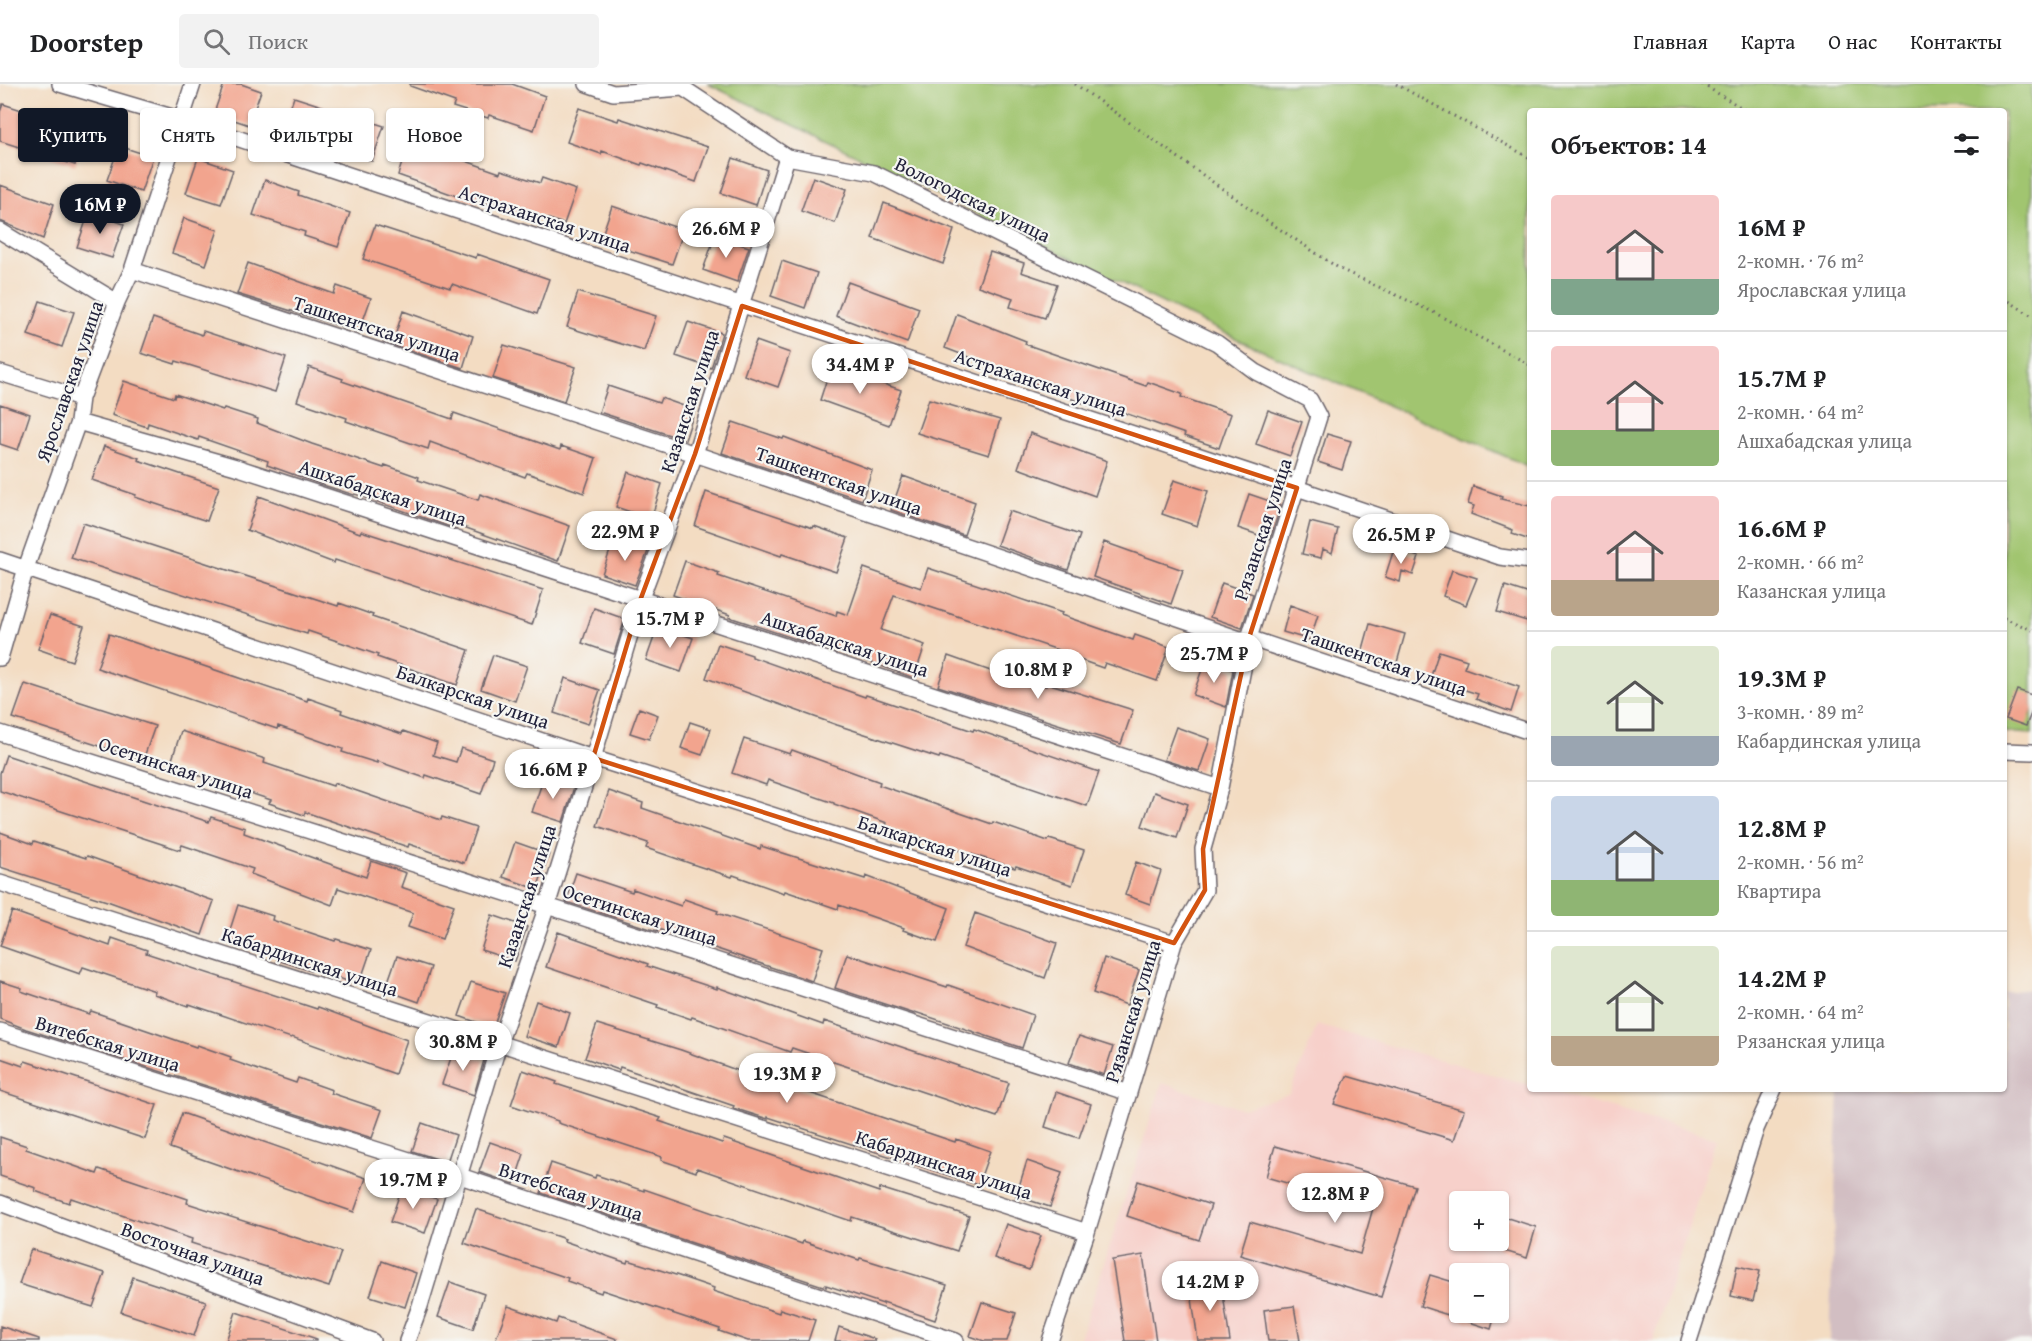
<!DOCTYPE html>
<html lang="ru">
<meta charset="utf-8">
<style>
body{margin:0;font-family:"Gentium Book Plus",serif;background:#f2f2f2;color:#202124;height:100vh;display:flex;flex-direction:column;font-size:22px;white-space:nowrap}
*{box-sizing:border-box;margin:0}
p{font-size:20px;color:#757577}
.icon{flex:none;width:33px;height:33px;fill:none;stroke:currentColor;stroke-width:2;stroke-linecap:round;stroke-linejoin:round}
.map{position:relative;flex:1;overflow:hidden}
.side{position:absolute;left:1527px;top:24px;width:480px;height:984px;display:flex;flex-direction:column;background:#fff;border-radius:6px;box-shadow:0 2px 4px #0004}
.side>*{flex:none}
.hud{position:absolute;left:18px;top:24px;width:570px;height:54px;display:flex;gap:12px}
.buttons{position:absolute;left:1449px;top:1107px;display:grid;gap:12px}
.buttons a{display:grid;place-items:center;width:60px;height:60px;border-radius:6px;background:#fff;box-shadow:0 2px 4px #0004;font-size:30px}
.price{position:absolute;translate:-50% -51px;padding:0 14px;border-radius:21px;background:#fff;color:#222;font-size:20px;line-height:39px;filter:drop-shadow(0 2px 3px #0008)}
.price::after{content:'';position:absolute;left:50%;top:36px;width:18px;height:14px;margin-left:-9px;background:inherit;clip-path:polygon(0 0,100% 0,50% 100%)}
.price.selected{background:#111827;color:#fff}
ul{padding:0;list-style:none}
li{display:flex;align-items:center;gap:18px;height:150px;padding:0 24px}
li+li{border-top:2px solid #e0e0e0}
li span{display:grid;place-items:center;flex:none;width:168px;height:120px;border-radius:6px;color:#555}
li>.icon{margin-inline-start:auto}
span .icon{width:72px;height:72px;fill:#fffc;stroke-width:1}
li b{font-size:26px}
h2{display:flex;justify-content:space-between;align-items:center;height:72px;padding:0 24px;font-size:26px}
.tag{padding:0 21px;border-radius:6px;background:#fff;box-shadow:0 2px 4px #0004;font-size:21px;line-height:54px}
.tag.selected{background:#111827;color:#fff}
header{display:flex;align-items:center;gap:36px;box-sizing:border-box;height:84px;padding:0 30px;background:#fff;border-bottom:2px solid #e0e0e0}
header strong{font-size:28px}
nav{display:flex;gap:33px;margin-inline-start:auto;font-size:21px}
.search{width:420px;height:54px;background:#f2f2f2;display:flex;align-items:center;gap:15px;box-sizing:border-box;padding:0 21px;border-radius:6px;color:#757577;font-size:22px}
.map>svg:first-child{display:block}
.built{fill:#f7d0ca;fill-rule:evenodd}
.industrial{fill:#d2bec2}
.green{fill:#a1c56f;stroke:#627455;stroke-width:1.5}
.building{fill:#f2a48e}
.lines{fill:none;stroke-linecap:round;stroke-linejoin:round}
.street-casing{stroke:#6b636a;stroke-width:18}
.path{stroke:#6b636a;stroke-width:3;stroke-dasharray:1.5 4.5;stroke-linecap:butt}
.street{stroke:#fff;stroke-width:15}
.marked{fill:none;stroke:#d45411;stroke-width:4.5;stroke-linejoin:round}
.labels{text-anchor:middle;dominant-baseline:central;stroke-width:4.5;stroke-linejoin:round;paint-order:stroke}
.street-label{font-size:20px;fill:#22223b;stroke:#f6f6f2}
</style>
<header>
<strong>Doorstep</strong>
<div class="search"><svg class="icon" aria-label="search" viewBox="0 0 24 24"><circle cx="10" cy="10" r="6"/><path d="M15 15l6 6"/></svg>Поиск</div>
<nav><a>Главная</a><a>Карта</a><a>О нас</a><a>Контакты</a></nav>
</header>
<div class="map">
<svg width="2032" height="1257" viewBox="0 0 2032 1257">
<rect width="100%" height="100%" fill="#f6f6f2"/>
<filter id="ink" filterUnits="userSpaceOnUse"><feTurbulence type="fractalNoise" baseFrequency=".0167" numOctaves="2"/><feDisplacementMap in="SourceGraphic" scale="12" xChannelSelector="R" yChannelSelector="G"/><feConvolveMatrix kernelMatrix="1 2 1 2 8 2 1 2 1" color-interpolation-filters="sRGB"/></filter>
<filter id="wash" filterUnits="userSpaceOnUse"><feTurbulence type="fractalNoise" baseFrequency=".008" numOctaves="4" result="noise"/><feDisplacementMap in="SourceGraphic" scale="24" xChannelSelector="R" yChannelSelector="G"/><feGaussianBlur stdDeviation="1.35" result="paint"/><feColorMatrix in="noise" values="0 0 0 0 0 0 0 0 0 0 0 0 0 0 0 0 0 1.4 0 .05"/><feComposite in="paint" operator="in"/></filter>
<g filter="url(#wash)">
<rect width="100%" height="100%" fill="#f3dcc2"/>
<path class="built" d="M1317 941 1530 1001V1005H1544L1717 1054 1653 1257H1079L1162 999 1243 1025 1289 1010ZM1460 1118H1498V1156H1460ZM1460 1190H1498V1228H1460Z"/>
<path class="industrial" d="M2032 905V1257H1829L1839 1005H2004V908Z"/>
<path class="green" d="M708 0H2032V650L2004 648V27H1530V383L1254 263Z"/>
<g id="blocks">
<path class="building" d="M224 0H241L261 7 249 41 214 29Z
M410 0H512L545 12 534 46 489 31 488 34 453 23 455 18 410 2Z
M294 13 384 42 372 77 282 48Z
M3 20 87 47 75 81 0 57V28Z
M579 24 618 37 619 34 708 63 696 98 642 79 641 81 602 67 601 70 567 58Z
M409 57 500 89 501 86 540 99 542 94 576 106 564 140 525 127 524 132 477 116 476 119 398 91Z
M119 62 153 73 141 108 107 96Z
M198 74 233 86 221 120 186 109Z
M733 74 767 86 756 121 721 109Z
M813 93 847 105 835 139 801 127Z
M265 96 299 108 298 111 350 129 338 163 304 152 305 148 253 131Z
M0 101 54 120 43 155 0 137Z
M884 119 954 146 943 180 872 154Z
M612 122 684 146 672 180 600 157Z
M89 128 124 140 112 174 77 163Z
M184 134 218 146 206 181 172 169Z
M375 141 476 174 477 170 549 195 537 230 452 200 450 204 363 175Z
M715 152 749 163 737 198 703 186Z
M990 168 1024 179 1021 188 1057 200 1045 234 1010 223 1013 214 978 202Z
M782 177 817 189 805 224 771 212Z
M248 179 334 210 337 202 371 214 359 248 237 210Z
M848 198 919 224 907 259 836 232Z
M578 208 656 232 644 267 567 243Z
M40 217 74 228 62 263 28 251Z
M403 227 473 252 463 284 392 261Z
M957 230 1026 257 1025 260 1146 302 1148 298 1182 310 1181 313 1231 330 1219 364 1184 352 1185 350 1119 327 1118 331 1035 302 1036 299 945 264Z
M153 234 202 251 203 247 286 274 275 308 176 277 175 280 141 269Z
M688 238 722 249 711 284 676 272Z
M756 257 790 269 778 303 744 291Z
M504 261 576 283 564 317 493 294Z
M831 282 901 306 889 341 820 316Z
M309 283 343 295 342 297 452 335 454 329 560 366 561 362 596 374 584 409 527 389 525 393 430 358 428 365 346 337 347 334 297 317Z
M124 297 174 314 175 310 223 326 224 324 258 335 257 339 312 360 384 384 385 381 419 393 418 396 478 416 480 410 570 442 558 477 458 441 456 445 355 410 354 411 320 400 267 381 268 377 199 353 198 356 148 339 147 343 112 331Z
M608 302 659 319 661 314 695 326 685 356 599 328Z
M929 315 1000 336 989 371 917 349Z
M0 320 30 330 18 366 0 360Z
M1268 326 1302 338 1290 372 1256 360Z
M733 338 783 355 784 353 872 386 862 416 722 369Z
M1030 349 1107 377 1095 412 1018 384Z
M1327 350 1351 357 1342 386 1318 378Z
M104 362 139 374 138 376 219 403 207 437 135 413 136 411 92 396Z
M628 388 662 400 651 435 616 423Z
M903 392 975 418 964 451 891 426Z
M1174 396 1208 407 1197 442 1162 430Z
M1473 402 1502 412 1501 415 1530 422V456L1512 450 1513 446 1471 430 1474 422 1468 420Z
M706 408 813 444 814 442 848 454 836 488 782 470 781 472 695 442Z
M1249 410 1281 421 1270 455 1238 444Z
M259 412 360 449 361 447 543 506 532 541 335 476 334 479 247 446Z
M1009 427 1080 451 1068 486 997 461Z
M1310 438 1338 445 1332 469 1323 465 1321 474 1302 470Z
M83 439 338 522 339 519 373 531 372 533 469 566 457 601 377 573 378 571 308 547 307 550 71 474Z
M614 455 648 467 635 501 602 490Z
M1104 458 1183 486 1171 520 1093 493Z
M1394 465 1419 473 1413 491 1402 487 1400 498 1385 493Z
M685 477 719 489 718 492 836 532 837 527 848 531 864 484 921 504 928 484 1062 529 1061 531 1133 556 1135 551 1169 563 1157 597 1105 579 1103 584 1069 572 1070 570 894 511 881 546 925 561 914 594 812 557 811 560 729 533 730 531 673 511Z
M1452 486 1477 494 1466 521 1443 512Z
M1222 499 1253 510 1242 544 1210 533Z
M1505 502 1530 510V538L1497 528Z
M1290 521 1318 531 1310 556 1283 548Z
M594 524 625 535 614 570 582 559Z
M50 531 84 542 72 577 38 565Z
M1370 540 1405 550 1396 582 1361 572Z
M658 542 693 554 681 588 646 576Z
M109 550 307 617 308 614 342 626 341 629 402 650 403 647 437 659 433 671 456 678 461 664 493 675 481 710 426 691 425 694 377 677V679L342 668 343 665 278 642 277 645 97 584Z
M718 560 752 571V573L865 613 866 611 973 647 974 645 1099 688 1087 722 940 672 939 674 837 641 706 594Z
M1439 567 1467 576 1464 584 1519 603 1511 628 1476 615 1478 610 1430 595Z
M493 571 527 582 515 617 481 605Z
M948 572 999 590 1000 586 1046 602 1047 599 1133 626 1121 660 938 602Z
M1205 577 1233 586 1226 623 1193 611Z
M565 594 600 606 588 640 554 629Z
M25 600 155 642 143 676 13 634Z
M2017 606 2032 611V627L2026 642 2006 635Z
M639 624 658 631 649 655 630 649Z
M690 638 711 645 702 671 681 664Z
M1176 643 1210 655 1199 687 1164 676Z
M181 647 265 675 264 679 333 702 334 699 441 736 442 733 476 744 464 779 409 760 408 763 305 728 304 731 269 719 271 716 170 682Z
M744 655 790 670 792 666 880 698 879 701 992 740 993 738 1048 757 1049 755 1084 766 1072 801 1016 782 1015 784 933 758 886 742 887 739 834 720V719L768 696 766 701 732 689Z
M6 671 209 738 211 733 245 744 244 749 366 793 371 777 406 789 401 803 454 821 442 855 408 843 413 829 338 804 332 821 251 790 253 785 182 761 180 766 0 707V689Z
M544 693 574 703 563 738 532 728Z
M609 707 643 719 642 724 760 765 761 762 865 795 866 792 949 824 937 858 903 846 904 844 839 821 838 825 785 807 784 809 733 791 732 793 698 782 646 764 648 759 597 742Z
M1154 708 1188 720 1177 754 1142 742Z
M0 748 33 760 34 757 86 774 87 772 214 817 202 851 110 818 0 783Z
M515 758 549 770 537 805 503 793Z
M1136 778 1161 787 1150 820 1125 811Z
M576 789 632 808 633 805 681 822 684 815 718 827 717 829 823 864 812 897 658 845 657 847 566 818Z
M238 821 273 832 272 836 335 857 336 855 371 866 359 901 312 885 311 887 277 876 278 873 227 855Z
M12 827 110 862 112 854 147 866 146 869 317 925 318 923 407 956 395 990 292 953 291 954 189 920 188 922 154 910 155 907 83 883 80 890 0 862Z
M975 829 1057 859 1045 894 963 863Z
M492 831 527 843 515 877 481 866Z
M558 848 648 880 647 882 717 905V903L823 941 824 937 1009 999 997 1033 792 964 790 968 692 933 691 935 657 923 658 921 546 883Z
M847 870 947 903 948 901 1033 931 1022 964 915 928V930L835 904Z
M397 872 431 883 419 918 385 906Z
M1104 874 1139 886 1127 921 1093 909Z
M0 897 22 904 21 907 89 930 91 927 196 963 197 961 231 973 230 976 296 999 298 994 332 1006 331 1009 382 1026 372 1054 26 945 0 935Z
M471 898 505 909 493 944 459 932Z
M536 917 570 929 559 963 524 952Z
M597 940 681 966 794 1007 795 1004 955 1058 956 1055 990 1067 978 1101 768 1033V1035L733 1024 734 1022 620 983 619 986 585 974Z
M1079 952 1113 963 1104 991 1069 979Z
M454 965 484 976 474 1011 442 1000Z
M0 974 23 982 25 977 157 1021 145 1055 0 1007Z
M523 986 557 998 556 1000 661 1034 659 1037 722 1059 724 1055 879 1108 880 1104 969 1132 957 1167 852 1133 851 1137 697 1084 696 1088 661 1076 662 1073 558 1039V1037L511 1021Z
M1347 992 1464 1026 1454 1056 1334 1020Z
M1056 1008 1091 1020 1079 1054 1045 1043Z
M182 1029 366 1094 354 1128 170 1064Z
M422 1039 456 1051 447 1078 412 1067Z
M0 1053 27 1062 26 1065 97 1090 99 1085 188 1115 187 1119 341 1168 329 1203 191 1159 192 1155 71 1114 69 1119 35 1107 36 1104 0 1092Z
M490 1058 524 1070 514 1100 479 1088Z
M1275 1062 1415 1102 1381 1213 1240 1171 1250 1138 1360 1170 1373 1124 1266 1093Z
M1027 1077 1062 1089 1050 1123 1016 1112Z
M551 1079 595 1094 596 1091 644 1107V1105L802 1160 803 1157 859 1176 860 1174 947 1201 935 1236 883 1218V1220L826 1201V1203L541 1109Z
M1138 1097 1211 1121 1199 1156 1127 1132Z
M402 1103 437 1115 425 1149 390 1138Z
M476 1125 565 1155 564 1157 627 1179 628 1176 679 1192 714 1204 713 1207 779 1229 780 1225 815 1236 808 1257H748L719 1247 720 1245 602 1206 601 1209 567 1197 568 1194 464 1159Z
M1498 1131 1536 1143 1527 1174 1498 1165Z
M1006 1140 1041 1152 1029 1186 994 1174Z
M31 1165 105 1189 93 1223 19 1200Z
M1143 1171 1156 1257H1125L1112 1176Z
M382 1177 416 1189 405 1223 370 1212Z
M1737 1182 1760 1187 1753 1217 1731 1212Z
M1430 1191 1460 1200V1228H1496L1491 1245 1420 1222Z
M133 1193 206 1217 194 1252 121 1228Z
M1221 1197 1230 1257H1198L1190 1201Z
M450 1198 484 1210 473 1245 438 1233Z
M982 1218 1016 1229 1007 1257H984L970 1252Z
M508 1222 556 1239 558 1234 617 1255V1257H495Z
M1294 1222 1300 1257H1268L1264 1226Z
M236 1228 317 1255V1257H226Z
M0 1242 39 1255V1257H0Z
M839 1243 875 1255 874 1257H835Z"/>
</g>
</g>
<g filter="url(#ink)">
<use href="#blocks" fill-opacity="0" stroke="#6b636a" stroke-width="1.5"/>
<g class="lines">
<defs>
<path id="street" d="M60 0 182 36 1297 404 1500 473 1530 477
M587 0 613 9 683 4 787 73 874 89 1217 259 1256 288 1310 316 1319 333 1249 554 1220 704 1203 765 1205 806 1174 859 1087 1148 1050 1257
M0 147 117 218
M132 186 695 370 1240 555 1249 554 1530 648
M0 289 81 314
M78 338 236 383 1220 704
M0 476 593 674 1174 859
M0 574 26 484 78 338 81 314 117 218 132 186 193 0
M0 649 547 822 1129 1009
M2004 667 2032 668
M0 799 1087 1148
M0 947 460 1092 956 1257
M0 1119 372 1257
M407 1257 420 1222 499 960 547 822 593 674 641 514 695 370 787 73
M1689 1257 1756 1045 1774 1005"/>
</defs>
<use href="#street" class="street-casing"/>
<path class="path" d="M1075 0 1269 138 1340 185 1435 229 1530 281
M1396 0 1530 74
M1702 0 1747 27
M2004 214 2032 232
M2004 534 2032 546"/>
<use href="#street" class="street"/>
</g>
</g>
<path class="marked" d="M742 222 1297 404 1249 554 1203 765 1205 806 1174 859 593 674 641 514 695 370Z"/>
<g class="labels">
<g class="street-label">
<text transform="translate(973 115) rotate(26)">Вологодская улица</text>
<text transform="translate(545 134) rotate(18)">Астраханская улица</text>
<text transform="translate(377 244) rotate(18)">Ташкентская улица</text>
<text transform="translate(69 297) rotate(-71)">Ярославская улица</text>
<text transform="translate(1041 298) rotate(18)">Астраханская улица</text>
<text transform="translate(689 317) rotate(-72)">Казанская улица</text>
<text transform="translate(839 396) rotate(19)">Ташкентская улица</text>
<text transform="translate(383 408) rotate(18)">Ашхабадская улица</text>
<text transform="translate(1262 445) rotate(-72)">Рязанская улица</text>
<text transform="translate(845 559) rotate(18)">Ашхабадская улица</text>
<text transform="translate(1384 577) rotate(19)">Ташкентская улица</text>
<text transform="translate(473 612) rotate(19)">Балкарская улица</text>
<text transform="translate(176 683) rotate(18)">Осетинская улица</text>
<text transform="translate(935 761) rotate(18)">Балкарская улица</text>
<text transform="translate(526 812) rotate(-72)">Казанская улица</text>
<text transform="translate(640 830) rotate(18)">Осетинская улица</text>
<text transform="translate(310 877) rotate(18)">Кабардинская улица</text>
<text transform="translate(1132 927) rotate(-73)">Рязанская улица</text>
<text transform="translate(108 959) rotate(17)">Витебская улица</text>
<text transform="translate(944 1080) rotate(18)">Кабардинская улица</text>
<text transform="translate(571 1107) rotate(18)">Витебская улица</text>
<text transform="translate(193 1169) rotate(20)">Восточная улица</text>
</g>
</g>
</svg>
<div class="buttons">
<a>+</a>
<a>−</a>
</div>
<b class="price selected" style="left:100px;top:151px">16M ₽</b>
<b class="price" style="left:726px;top:175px">26.6M ₽</b>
<b class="price" style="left:860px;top:311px">34.4M ₽</b>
<b class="price" style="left:625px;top:478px">22.9M ₽</b>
<b class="price" style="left:1401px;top:481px">26.5M ₽</b>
<b class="price" style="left:670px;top:565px">15.7M ₽</b>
<b class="price" style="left:1214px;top:600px">25.7M ₽</b>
<b class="price" style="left:1038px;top:616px">10.8M ₽</b>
<b class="price" style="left:553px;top:716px">16.6M ₽</b>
<b class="price" style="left:463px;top:988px">30.8M ₽</b>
<b class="price" style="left:787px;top:1020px">19.3M ₽</b>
<b class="price" style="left:413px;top:1126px">19.7M ₽</b>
<b class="price" style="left:1335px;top:1140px">12.8M ₽</b>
<b class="price" style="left:1210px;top:1228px">14.2M ₽</b>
<div class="hud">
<a class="tag selected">Купить</a>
<a class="tag">Снять</a>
<a class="tag">Фильтры</a>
<a class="tag">Новое</a>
</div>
<section class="side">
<h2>Объектов: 14<svg class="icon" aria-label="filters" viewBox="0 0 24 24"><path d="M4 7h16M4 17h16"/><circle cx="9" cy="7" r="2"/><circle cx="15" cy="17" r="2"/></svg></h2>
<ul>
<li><span style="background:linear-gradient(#f6c9c9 70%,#7fa58c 0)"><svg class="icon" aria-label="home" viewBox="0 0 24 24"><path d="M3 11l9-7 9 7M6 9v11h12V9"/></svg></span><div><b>16M ₽</b><p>2-комн. · 76 m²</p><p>Ярославская улица</p></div></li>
<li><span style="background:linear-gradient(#f6c9c9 70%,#8fb573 0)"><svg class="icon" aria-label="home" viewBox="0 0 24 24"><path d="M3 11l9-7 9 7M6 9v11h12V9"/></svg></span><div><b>15.7M ₽</b><p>2-комн. · 64 m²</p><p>Ашхабадская улица</p></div></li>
<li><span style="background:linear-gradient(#f6c9c9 70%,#b9a48a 0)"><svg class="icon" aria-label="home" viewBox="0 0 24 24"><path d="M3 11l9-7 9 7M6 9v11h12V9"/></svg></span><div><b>16.6M ₽</b><p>2-комн. · 66 m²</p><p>Казанская улица</p></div></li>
<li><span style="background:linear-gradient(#dfe7d0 75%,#9aa5b1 0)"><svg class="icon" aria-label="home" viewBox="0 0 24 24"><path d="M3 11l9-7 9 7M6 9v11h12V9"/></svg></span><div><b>19.3M ₽</b><p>3-комн. · 89 m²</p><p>Кабардинская улица</p></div></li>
<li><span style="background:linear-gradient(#c9d6e8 70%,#8fb573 0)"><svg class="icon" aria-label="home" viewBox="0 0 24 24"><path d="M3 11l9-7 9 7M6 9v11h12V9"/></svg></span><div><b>12.8M ₽</b><p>2-комн. · 56 m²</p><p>Квартира</p></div></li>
<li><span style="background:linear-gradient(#dfe7d0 75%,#b9a48a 0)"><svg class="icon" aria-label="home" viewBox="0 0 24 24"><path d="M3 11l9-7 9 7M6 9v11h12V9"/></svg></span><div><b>14.2M ₽</b><p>2-комн. · 64 m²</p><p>Рязанская улица</p></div></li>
</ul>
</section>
</div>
